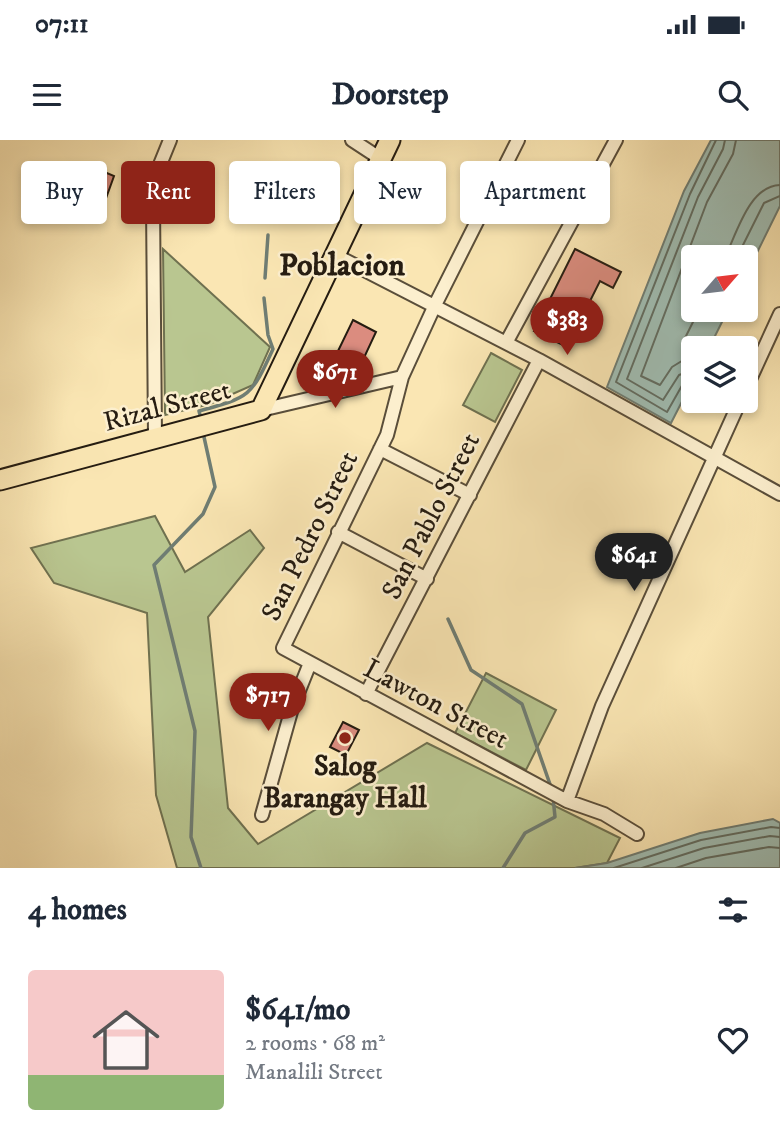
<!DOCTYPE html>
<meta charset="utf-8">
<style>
body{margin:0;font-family:"IM FELL DW Pica",serif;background:#f2f2f3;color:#1f2937;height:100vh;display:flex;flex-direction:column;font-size:26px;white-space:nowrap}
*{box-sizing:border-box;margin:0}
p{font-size:23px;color:#747a83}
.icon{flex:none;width:38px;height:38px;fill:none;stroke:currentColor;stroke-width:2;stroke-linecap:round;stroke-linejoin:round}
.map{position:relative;height:728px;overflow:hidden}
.drawer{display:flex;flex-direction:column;background:#fff;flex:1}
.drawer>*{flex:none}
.banner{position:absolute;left:21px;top:21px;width:738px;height:63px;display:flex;gap:14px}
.needle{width:46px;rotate:62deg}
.controls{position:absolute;left:681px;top:105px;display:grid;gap:14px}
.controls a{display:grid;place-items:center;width:77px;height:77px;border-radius:7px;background:#fff;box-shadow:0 4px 10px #0003;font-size:35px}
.price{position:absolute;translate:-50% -60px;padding:0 16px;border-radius:24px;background:#8f2418;color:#fff;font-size:23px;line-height:46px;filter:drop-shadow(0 2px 4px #0008)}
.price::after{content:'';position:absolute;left:50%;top:42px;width:21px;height:16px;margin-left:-10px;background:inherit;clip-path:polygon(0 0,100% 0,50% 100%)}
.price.on{background:#222;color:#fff}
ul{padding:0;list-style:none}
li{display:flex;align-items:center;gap:21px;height:175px;padding:0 28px}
li span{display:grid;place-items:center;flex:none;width:196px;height:140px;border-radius:7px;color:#555}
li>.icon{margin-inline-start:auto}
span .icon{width:84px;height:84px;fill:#fffc;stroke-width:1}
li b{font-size:30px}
h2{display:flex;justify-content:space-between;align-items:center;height:84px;padding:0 28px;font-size:30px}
.tag{padding:0 24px;border-radius:7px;background:#fff;box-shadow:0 4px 10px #0003;font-size:24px;line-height:63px}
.tag.on{background:#8f2418;color:#fff}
.status{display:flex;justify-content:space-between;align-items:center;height:49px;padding:0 35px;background:#fff;direction:ltr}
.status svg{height:19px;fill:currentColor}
header{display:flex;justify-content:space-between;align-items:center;height:91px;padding:0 28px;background:#fff;font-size:32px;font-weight:700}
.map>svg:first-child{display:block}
.green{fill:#b9c690;stroke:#6f7150;stroke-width:2}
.water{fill:#a0beb4;stroke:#6f7d73;stroke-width:2}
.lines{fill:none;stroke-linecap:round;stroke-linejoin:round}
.shore{stroke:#626d62;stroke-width:2}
.stream{stroke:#6f7d73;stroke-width:3.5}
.building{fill:#db8c7f;stroke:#251c11;stroke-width:2}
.street-casing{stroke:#5a4e3a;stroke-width:16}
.primary-casing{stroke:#251c11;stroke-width:23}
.street{stroke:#fcefce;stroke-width:12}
.primary{stroke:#fae6b3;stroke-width:19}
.poi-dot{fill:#8f2418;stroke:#fcefce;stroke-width:2.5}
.labels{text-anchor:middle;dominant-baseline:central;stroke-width:5;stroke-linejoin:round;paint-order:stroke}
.street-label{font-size:28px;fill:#251c11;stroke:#fcefce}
.poi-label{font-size:28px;font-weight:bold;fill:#251c11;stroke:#fcefce}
.quarter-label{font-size:32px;font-weight:bold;fill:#251c11;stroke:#fcefce}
</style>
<div class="status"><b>07:11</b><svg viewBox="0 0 49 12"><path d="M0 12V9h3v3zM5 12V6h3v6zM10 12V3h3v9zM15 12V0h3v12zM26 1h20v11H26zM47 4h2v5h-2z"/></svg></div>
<header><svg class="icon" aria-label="menu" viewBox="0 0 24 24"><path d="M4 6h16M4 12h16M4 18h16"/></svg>Doorstep<svg class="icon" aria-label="search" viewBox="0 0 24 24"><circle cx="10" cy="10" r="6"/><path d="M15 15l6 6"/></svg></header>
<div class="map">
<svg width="780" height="728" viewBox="0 0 780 728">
<rect width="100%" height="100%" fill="#fae6b3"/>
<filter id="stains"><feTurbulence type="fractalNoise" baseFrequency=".00286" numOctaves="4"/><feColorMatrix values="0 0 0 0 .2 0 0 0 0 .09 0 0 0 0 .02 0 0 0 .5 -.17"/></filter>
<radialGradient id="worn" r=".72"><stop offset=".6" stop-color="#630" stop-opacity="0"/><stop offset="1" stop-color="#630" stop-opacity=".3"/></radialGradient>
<path class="green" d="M163 109 270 207 253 245 210 264 165 275Z
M491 213 522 230 495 282 463 265Z
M155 376 185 432 250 390 264 408 208 477 228 668 258 704 427 603 620 698 607 723 575 728H177L156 655 147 473 54 443 31 408Z
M486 533 556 570 526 630 455 593Z"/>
<path class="water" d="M711 0H780V66L746 135V117H693V170H728L709 208H693V240L671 283 607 247 684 51Z
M773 679 780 683V728H575L607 723 700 693Z"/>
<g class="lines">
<path class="shore" d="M725 117C737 93 749 46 780 45
M737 117 764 63 780 56
M699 170 685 198V219L672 227 660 245 641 236 707 62 733 14 736 0
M693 230 679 235 663 260 627 239 698 57 723 9 725 0
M693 239 684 242 667 272 616 242 690 54 716 0
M614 728 701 700 771 687 780 688
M642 728 704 708 770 696 780 697
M676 728 706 718 769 707 780 708"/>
<path class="stream" d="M265 138 268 95
M200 275 199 271C250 257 251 257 273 209L268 195 264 158
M448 479 471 530 522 564 552 650
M201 728 191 697 195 591 154 425 203 374 215 347 204 297
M503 728 525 693 555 677 553 657"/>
</g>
<path class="building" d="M95 28 114 36 105 61 85 54Z
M575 109 621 132 613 148 600 141 567 207 534 191Z
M353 180 376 192 362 222 338 211Z
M343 582 359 590 346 615 330 607Z"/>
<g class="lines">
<defs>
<path id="street" d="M352 0 381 19
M518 0 435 165 402 237 387 295 283 508 567 661 604 674 637 694
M335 115 539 220 780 354
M506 203 616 0
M746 248 780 174
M261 270 402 237
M155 297 153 63 157 32 170 0
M380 309 470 355
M338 392 427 439
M366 554 539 220
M567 661 602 566 740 261
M262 675 292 568 310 523"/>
<path id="primary" d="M0 340 261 270 390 0"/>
</defs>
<use href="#street" class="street-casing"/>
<use href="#primary" class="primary-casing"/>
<use href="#street" class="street"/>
<use href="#primary" class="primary"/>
</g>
<circle class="poi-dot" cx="345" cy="598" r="7"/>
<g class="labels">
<g class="street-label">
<text transform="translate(167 266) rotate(-15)">Rizal Street</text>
<text transform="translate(431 376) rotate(-63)">San Pablo Street</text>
<text transform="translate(310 396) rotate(-64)">San Pedro Street</text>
<text transform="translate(436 564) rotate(28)">Lawton Street</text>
</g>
<g class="poi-label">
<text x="345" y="626">Salog<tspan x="345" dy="32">Barangay Hall</tspan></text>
</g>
<g class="quarter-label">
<text x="342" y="126">Poblacion</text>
</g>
</g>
<rect width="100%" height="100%" filter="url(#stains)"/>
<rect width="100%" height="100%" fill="url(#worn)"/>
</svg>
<div class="controls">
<a><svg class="needle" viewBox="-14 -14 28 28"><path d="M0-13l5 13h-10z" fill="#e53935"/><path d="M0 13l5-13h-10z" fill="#747a83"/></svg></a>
<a><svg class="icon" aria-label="layers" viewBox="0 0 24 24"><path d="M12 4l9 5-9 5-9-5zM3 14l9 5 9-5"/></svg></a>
</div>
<b class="price" style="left:567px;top:217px">$383</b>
<b class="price" style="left:335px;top:270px">$671</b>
<b class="price on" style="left:634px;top:453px">$641</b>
<b class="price" style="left:268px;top:593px">$717</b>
<div class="banner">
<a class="tag">Buy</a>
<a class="tag on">Rent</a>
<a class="tag">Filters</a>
<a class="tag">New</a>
<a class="tag">Apartment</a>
</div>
</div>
<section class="drawer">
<h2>4 homes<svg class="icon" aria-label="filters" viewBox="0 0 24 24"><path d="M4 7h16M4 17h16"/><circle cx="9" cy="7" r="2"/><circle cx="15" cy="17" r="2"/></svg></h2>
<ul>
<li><span style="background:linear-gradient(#f6c9c9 75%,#8fb573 0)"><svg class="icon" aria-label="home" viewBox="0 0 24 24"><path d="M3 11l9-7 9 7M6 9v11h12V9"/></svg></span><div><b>$641/mo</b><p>2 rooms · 68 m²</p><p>Manalili Street</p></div><svg class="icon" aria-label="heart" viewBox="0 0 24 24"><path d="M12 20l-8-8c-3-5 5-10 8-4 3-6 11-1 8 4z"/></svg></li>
</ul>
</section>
